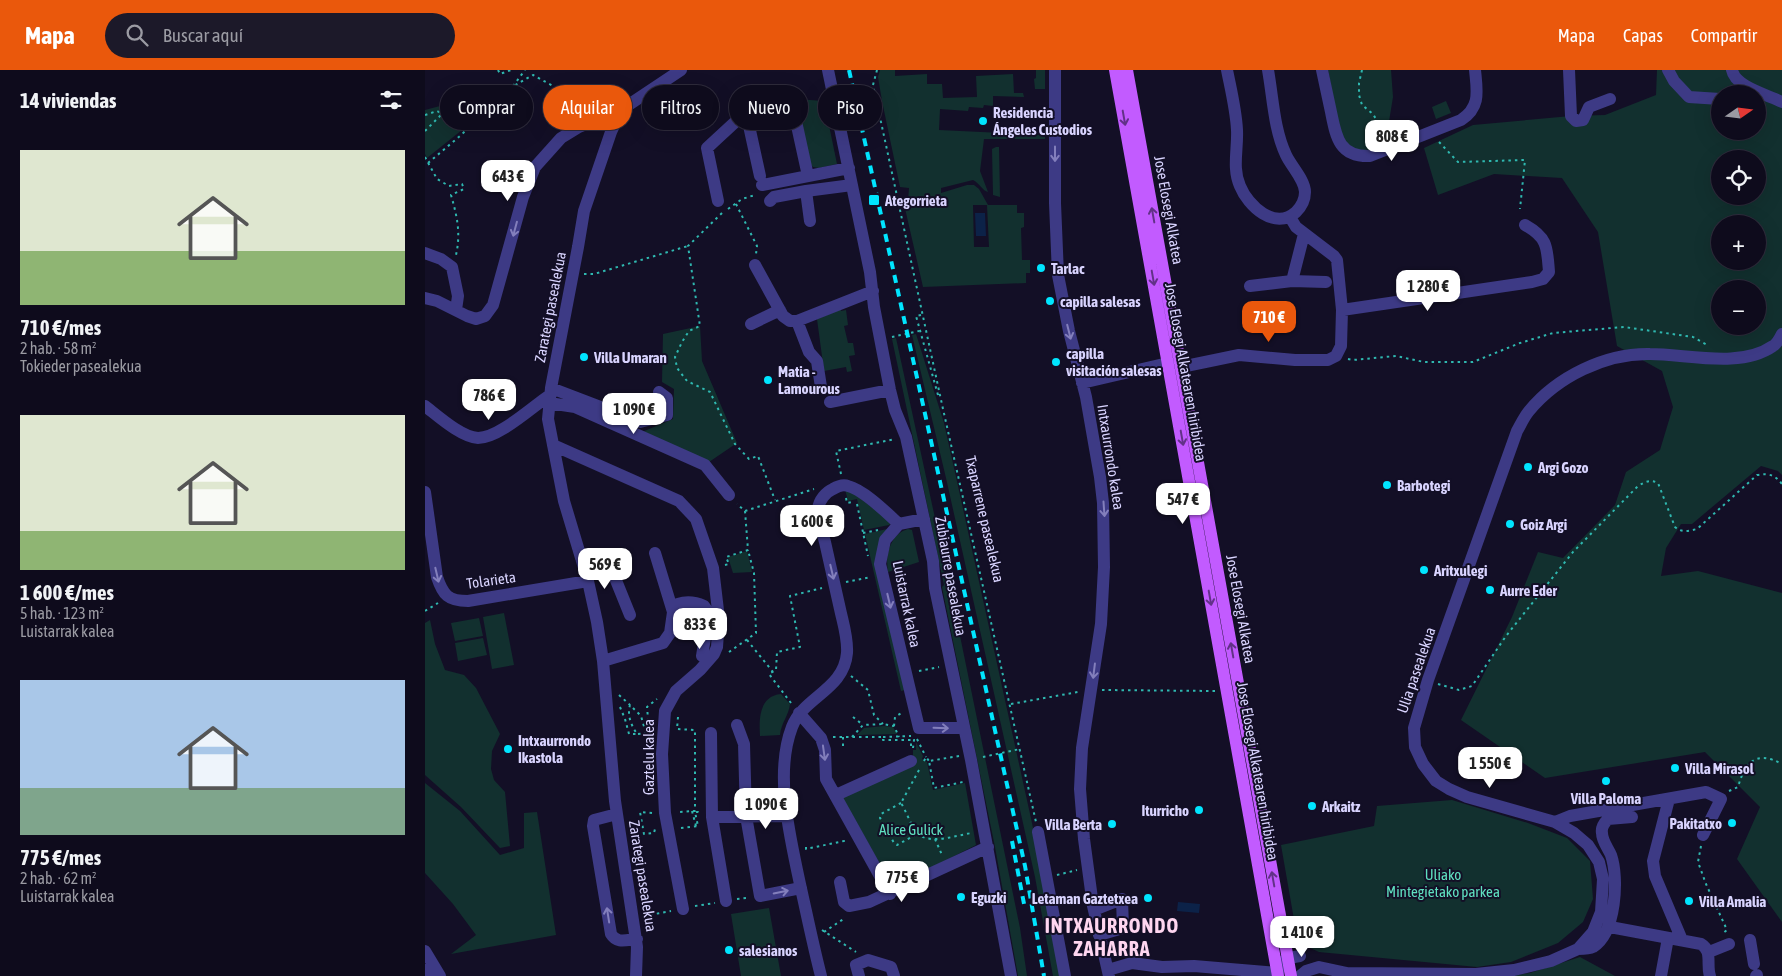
<!DOCTYPE html>
<html lang="es">
<meta charset="utf-8">
<style>
body{margin:0;font-family:"Asap Condensed",sans-serif;background:#1c1929;color:#f1f3f6;height:100vh;display:flex;flex-direction:column;font-size:19px;white-space:nowrap}
*{box-sizing:border-box;margin:0}
p{font-size:16px;color:#9b9ba3}
.icon{flex:none;width:28px;height:28px;fill:none;stroke:currentColor;stroke-width:2;stroke-linecap:round;stroke-linejoin:round}
.map{position:relative;flex:1;overflow:hidden}
.details{display:flex;flex-direction:column;background:#0e0b1c;width:425px}
.details>*{flex:none}
.hud{position:absolute;left:15px;top:15px;width:475px;height:45px;display:flex;gap:10px}
.needle{width:32px;rotate:76deg}
.controls{position:absolute;left:1286px;top:15px;display:grid;gap:10px}
.controls a{display:grid;place-items:center;width:55px;height:55px;border-radius:50%;background:#0e0b1c;box-shadow:0 5px 20px #0002,0 0 0 1px #2e2b3b;font-size:25px}
.price{position:absolute;translate:-50% -42px;padding:0 11px;border-radius:10px;background:#fff;color:#222;font-size:16px;line-height:32px;filter:drop-shadow(0 1px 2px #0008)}
.price::after{content:'';position:absolute;left:50%;top:30px;width:15px;height:11px;margin-left:-8px;background:inherit;clip-path:polygon(0 0,100% 0,50% 100%)}
.price.active{background:#ea580c;color:#fff}
ul{padding:0;list-style:none}
li{display:grid;align-content:center;gap:10px;height:265px;padding:0 20px}
li span{display:grid;place-items:center;height:155px;border-radius:0px;color:#555}
li>.icon{margin-inline-start:auto}
span .icon{width:90px;height:90px;fill:#fffc;stroke-width:1}
li b{font-size:21px}
h2{display:flex;justify-content:space-between;align-items:center;height:60px;padding:0 20px;font-size:21px}
.chip{padding:0 18px;border-radius:22px;background:#0e0b1c;box-shadow:0 5px 20px #0002,0 0 0 1px #2e2b3b;font-size:18px;line-height:45px}
.chip.active{background:#ea580c;color:#fff}
header{display:flex;align-items:center;gap:30px;box-sizing:border-box;height:70px;padding:0 25px;background:#ea580c;color:#fff}
header strong{font-size:24px}
nav{display:flex;gap:28px;margin-inline-start:auto;font-size:18px}
.search{width:350px;height:45px;background:#1c1929;display:flex;align-items:center;gap:12px;box-sizing:border-box;padding:0 18px;border-radius:28px;color:#9b9ba3;font-size:19px}
main{display:flex;flex:1;min-height:0}
.map>svg:first-child{display:block}
.green{fill:#12302f;fill-rule:evenodd}
.water{fill:#0c2248}
.lines{fill:none;stroke-linecap:round;stroke-linejoin:round}
.path{stroke:#2fb8b0;stroke-width:2;stroke-dasharray:2.5 4;stroke-linecap:butt}
.minor{stroke:#3d3a85;stroke-width:12}
.major{stroke:#c25bff;stroke-width:12}
.rail{stroke:#00e5ff;stroke-width:4;stroke-dasharray:8 6;stroke-linecap:butt}
.oneway{stroke:#623188}
.oneway2{stroke:#837fbc}
.poi-dot{fill:#00e5ff;stroke:#130f26;stroke-width:2}
.labels{text-anchor:middle;dominant-baseline:central;stroke-width:4;stroke-linejoin:round;paint-order:stroke}
.poi-label{font-size:15px;font-weight:bold;fill:#d9d4ff;stroke:#130f26;text-anchor:start}
.street-label{font-size:15px;fill:#d9d4ff;stroke:#130f26}
.park-label{font-size:15px;fill:#5fe0c0;stroke:#130f26}
.district-label{font-size:20px;font-weight:bold;letter-spacing:1px;fill:#ffd6f0;stroke:#130f26}
</style>
<header>
<strong>Mapa</strong>
<div class="search"><svg class="icon" aria-label="search" viewBox="0 0 24 24"><circle cx="10" cy="10" r="6"/><path d="M15 15l6 6"/></svg>Buscar aquí</div>
<nav><a>Mapa</a><a>Capas</a><a>Compartir</a></nav>
</header>
<main>
<section class="details">
<h2>14 viviendas<svg class="icon" aria-label="filters" viewBox="0 0 24 24"><path d="M4 7h16M4 17h16"/><circle cx="9" cy="7" r="2"/><circle cx="15" cy="17" r="2"/></svg></h2>
<ul>
<li><span style="background:linear-gradient(#dfe7d0 65%,#8fb573 0)"><svg class="icon" aria-label="home" viewBox="0 0 24 24"><path d="M3 11l9-7 9 7M6 9v11h12V9"/></svg></span><div><b>710 €/mes</b><p>2 hab. · 58 m²</p><p>Tokieder pasealekua</p></div></li>
<li><span style="background:linear-gradient(#dfe7d0 75%,#8fb573 0)"><svg class="icon" aria-label="home" viewBox="0 0 24 24"><path d="M3 11l9-7 9 7M6 9v11h12V9"/></svg></span><div><b>1 600 €/mes</b><p>5 hab. · 123 m²</p><p>Luistarrak kalea</p></div></li>
<li><span style="background:linear-gradient(#a9c7e8 70%,#7fa58c 0)"><svg class="icon" aria-label="home" viewBox="0 0 24 24"><path d="M3 11l9-7 9 7M6 9v11h12V9"/></svg></span><div><b>775 €/mes</b><p>2 hab. · 62 m²</p><p>Luistarrak kalea</p></div></li>
</ul>
</section>
<div class="map">
<svg width="1357" height="906" viewBox="0 0 1357 906">
<rect width="100%" height="100%" fill="#130f26"/>
<path class="green" d="M455 0H470V6L502 4V14H517L518 28 552 27 551 6 588 4 589 23H598L599 27 568 26V36L559 35 558 38 544 37 543 41 515 39 514 60 620 65V69H559L555 101 563 122C558 121 554 113 548 110L516 118V123L542 115H549L554 119 563 135H592V143H599V157L596 158 597 190H605V203H601V213L498 217 479 134 516 135V132H483L484 118 475 117 457 31 453 7ZM548 135H562L564 177H549Z
M611 0H620V19H610L609 9 611 8Z
M903 0H966L968 27 960 76C951 79 939 86 929 82 913 75 907 17 903 0Z
M1232 0H1357V405L1353 401 1336 396 1267 454H1256L1241 478 1236 506 1273 501 1357 523V852L1312 789 1335 737 1280 682 1120 708 1036 650 1087 547 1113 482 1138 488 1190 435 1201 402 1235 380 1248 337 1237 301 1192 276 1173 162 1137 108 1069 104 1013 125 999 78 1048 55 1146 46 1180 45 1231 25ZM1295 24H1332V61H1295ZM1295 89H1332V126H1295ZM1295 154H1332V191H1295ZM1295 219H1332V256H1295Z
M49 27 60 36 37 60 2 88 0 84V40Z
M371 29 399 31 412 94 394 98 388 97 383 92Z
M1021 31 1026 43 1011 49 1007 37Z
M571 77H574L575 127 568 125 567 79Z
M416 239V241L421 240 423 255 419 256 423 273H428L430 285 424 286 427 301 422 302 421 297 399 301 392 249Z
M275 256 277 291 312 373 284 392 217 362 248 349 249 319 237 312 238 264Z
M491 264 519 353 533 416 607 753 627 854 635 906H628L610 807 521 408 487 265Z
M471 268 526 522 595 858 602 906H593L570 777 517 517 519 515 467 269Z
M420 419 424 420 467 452 464 455 439 460 432 429 423 431Z
M462 459 456 467 480 620 476 621 440 464Z
M483 459 487 460 494 492 463 502C460 486 465 464 483 459Z
M322 481 327 502 308 503 303 487Z
M79 543 89 595 67 599 58 547Z
M54 548 58 566 30 571 26 553Z
M5 550 10 574 20 600 39 605 51 618 75 664 67 681 66 699 69 710 80 722 85 776 75 778 36 737 0 705V553Z
M58 568 62 585 33 591 30 573Z
M356 624 365 634C364 645 356 653 355 665L335 666C334 649 334 626 356 624Z
M459 656 468 657 472 664 432 665 439 658Z
M491 672 498 686 497 689 502 692 508 720 540 713 551 775 468 817 417 727 488 693V680H491Z
M0 713 35 741 75 785 99 778V743L112 742 131 865 26 884 51 865 28 834 0 803Z
M1027 730 1103 753 1142 768 1165 791 1168 829 1158 852 1133 873 1086 892 1052 897 894 882 879 875 871 861 856 775 949 756 952 736Z
M344 838 356 906H316L306 844Z
M1155 887 1190 906H1084L1105 903Z"/>
<path class="water" d="M550 143H560L561 166H551Z
M753 832 775 834 774 843 752 841Z"/>
<g class="lines">
<path class="path" d="M73 0 75 4 86 0
M452 0 448 15 518 339 611 752
M937 0 934 13V25L937 35 948 44 961 66
M88 16 100 0
M0 45 12 41 26 48 60 39
M0 61 18 43 44 31
M1014 72 1033 92 1100 90 1095 139
M0 87 12 109 24 116 37 114 39 119 26 125C32 146 36 163 31 185
M3 93 35 66 87 17 108 5 128 16 136 25 147 22 139 31 151 27 141 38 154 31 146 42 152 44
M311 134 332 176 331 184
M303 139 317 129 330 125
M297 143 263 176 275 256 264 261 257 272 250 287 252 298 262 311 285 322 310 374 324 389 333 386 350 430
M159 204H169L263 176
M496 245 491 246 513 325
M467 267 494 261
M923 289 928 290 971 286 999 292H1048L1095 273 1128 263 1199 257 1268 267 1284 276
M416 404 411 381 470 369
M421 428 422 433 427 432
M432 434 443 486
M320 441 389 419
M438 463 453 460
M300 495 304 494 301 487 323 480 320 441 312 434
M421 512 446 507
M0 541 13 533
M322 570 348 602
M304 582 331 563 329 503 323 480
M494 601 514 597
M426 606 443 620 449 645 458 654
M1013 614 1034 620 1047 616 1081 566 1148 482 1213 416C1220 412 1225 409 1233 413L1250 457C1257 463 1263 461 1272 459L1332 405C1344 403 1350 405 1357 414
M677 620 790 621
M194 625 205 635
M366 633 344 604 351 600 352 582 375 577 365 526 397 518
M586 634 653 622
M195 637 200 649 204 664H212C206 655 202 645 205 635L216 646 220 660H224L222 637 232 629
M253 647 252 659 270 660V741L253 742
M428 647 438 655
M469 656 470 647 478 642
M213 664 225 663 224 660
M408 667H458V670H486V679
M418 667V680
M427 667 438 655 458 654 469 656 474 667
M458 667 486 666
M492 669 501 687
M488 678 489 670H491
M534 686 504 691 509 718 538 712
M558 687 595 679
M499 691 501 687 504 691
M494 700 476 733C481 741 487 758 493 764 506 775 532 765 547 763
M1304 721 1313 717C1320 692 1331 680 1357 694
M476 733 456 744 455 748 469 773 472 775 492 764
M267 741 271 756
M227 743 215 742 219 764 229 763 230 759
M206 755 217 753
M256 758 273 756 270 742H273L274 744
M510 769 517 785
M1276 776 1273 792 1281 814 1302 860 1298 863
M381 777V779L419 771V767
M632 805 652 800
M312 829 322 828
M270 836 290 833
M219 846 246 841
M397 860 431 882
M399 862 420 848"/>
<path class="minor" d="M403 0 445 202 449 237 465 320 470 340 481 367 508 491 510 518 546 690 586 906
M630 0V133L633 205 644 261 661 327 675 407 678 433 679 497 676 554 657 678 655 719 659 769 668 836 684 906
M802 0C806 20 811 40 812 60 813 79 807 98 815 116 823 136 850 161 871 142 876 137 880 130 880 122 880 110 866 96 861 85 849 60 848 28 843 0
M897 0C900 14 903 28 906 42 911 67 914 87 945 86L1036 50C1056 37 1052 21 1050 0
M1144 0 1146 46 1151 51 1158 50 1164 37 1185 29
M1243 0 1249 11 1264 27 1295 29
M1307 0C1310 17 1343 25 1357 32
M196 40 186 62 159 141 153 177 126 318 123 349 139 431 163 511 172 552 178 591 190 731 212 877 211 906
M335 106 321 42 349 34 367 33 383 106
M337 115 424 98
M293 131 282 78 321 42
M345 131 349 127 381 121
M865 147 871 157 909 186 912 190 917 240 1107 212 1118 209 1124 202C1122 177 1123 168 1100 155
M385 151 381 121 427 115
M0 183 16 189 27 197 33 226 31 240
M330 195 358 246 365 251H372L448 221
M867 211 901 212
M825 216 867 211 879 164
M0 228 12 231 42 246 51 249 60 246 68 235 98 127 110 97 136 68 154 57 196 40 256 0
M372 251 384 282 392 291 396 317
M326 254 355 240
M756 297 814 285 870 290H903L911 286 916 276 917 240
M657 313 743 293
M126 318 215 352 242 345V328L234 322
M405 332 465 320
M124 333 150 337 280 395 304 425
M0 336C13 346 36 367 53 368 74 368 107 337 125 325
M128 375 254 431 271 449 288 498 294 549 292 577 289 584 275 600 251 621 240 641 237 684 240 743 258 839
M0 422 12 507C18 525 23 531 43 531L163 511
M474 454 460 470 455 494 494 658H539
M474 454 499 449
M230 483 248 542
M156 488H170L186 498 205 545
M178 591 238 573 245 563 248 542 253 534C262 531 270 532 279 536L284 543 277 586
M374 643 396 668 400 680 401 709 465 824
M312 655 319 674 321 746 335 826 376 818
M286 663 287 747 301 831
M411 725 486 691
M1244 729 1228 791 1230 806 1257 870
M192 744 169 750 168 756 186 864C192 874 201 870 212 869
M287 747 361 746
M1130 752 1145 746 1281 722 1296 729 1278 765
M613 762 640 906
M415 812 419 832 424 836 444 832 563 777
M669 840 697 829 698 858 674 865
M1185 857 1276 874C1288 881 1281 895 1285 906
M1325 870 1329 894
M1153 879C1158 879 1164 879 1168 877 1191 863 1194 808 1186 785 1183 778 1177 771 1177 763 1176 758 1179 753 1183 749L1207 747
M0 881 15 906
M1284 882 1304 874
M0 900 4 906
M683 900 707 893 737 897 769 896 853 903C854 890 863 888 875 886
M396 906C388 875 382 845 375 814 365 766 349 704 367 657 378 627 419 620 422 583 423 568 418 553 415 539 410 516 405 494 400 472 397 462 393 450 393 439 394 430 401 422 408 419 413 416 418 414 423 416 439 420 462 443 474 454
M434 906 431 895 443 890 466 897 469 906
M875 906 881 901 894 897 922 903 1051 904 1089 900 1126 891 1153 879 1168 862 1176 842 1178 809 1174 792 1163 775 1149 763 1130 752 1042 727 1024 719 1011 711 998 694 990 677 989 658 1003 610 1092 361C1096 354 1099 347 1104 341 1132 307 1180 283 1225 284 1262 284 1315 299 1348 276 1352 274 1355 268 1357 264
M1236 906 1243 868
M1331 906 1332 905"/>
<path class="major" d="M690 0 853 906
M702 0 866 906"/>
<path class="rail" d="M424 0 600 796 619 906
M587 771 600 839"/>
</g>
<defs><path id="oneway-shaft" d="M-6 0H5M1.5-3L5.5 0L1.5 3" fill="none" stroke-width="1.6" stroke-linecap="round" stroke-linejoin="round" transform="scale(1.25)"/></defs>
<g class="oneway">
<use href="#oneway-shaft" transform="translate(699 48) rotate(80)"/>
<use href="#oneway-shaft" transform="translate(728 145) rotate(-100)"/>
<use href="#oneway-shaft" transform="translate(728 208) rotate(80)"/>
<use href="#oneway-shaft" transform="translate(757 368) rotate(80)"/>
<use href="#oneway-shaft" transform="translate(785 528) rotate(80)"/>
<use href="#oneway-shaft" transform="translate(807 580) rotate(-100)"/>
<use href="#oneway-shaft" transform="translate(848 809) rotate(-100)"/>
</g>
<g class="oneway2">
<use href="#oneway-shaft" transform="translate(630 84) rotate(90)"/>
<use href="#oneway-shaft" transform="translate(90 159) rotate(105)"/>
<use href="#oneway-shaft" transform="translate(644 262) rotate(76)"/>
<use href="#oneway-shaft" transform="translate(679 439) rotate(86)"/>
<use href="#oneway-shaft" transform="translate(407 502) rotate(77)"/>
<use href="#oneway-shaft" transform="translate(12 505) rotate(77)"/>
<use href="#oneway-shaft" transform="translate(464 531) rotate(77)"/>
<use href="#oneway-shaft" transform="translate(669 601) rotate(97)"/>
<use href="#oneway-shaft" transform="translate(516 658) rotate(2)"/>
<use href="#oneway-shaft" transform="translate(399 683) rotate(82)"/>
<use href="#oneway-shaft" transform="translate(356 822) rotate(-11)"/>
<use href="#oneway-shaft" transform="translate(183 845) rotate(-99)"/>
</g>
<g class="poi-dot">
<circle cx="558" cy="51" r="5"/>
<rect x="443" y="124" width="12" height="12" rx="2.5"/>
<circle cx="616" cy="198" r="5"/>
<circle cx="625" cy="231" r="5"/>
<circle cx="159" cy="287" r="5"/>
<circle cx="631" cy="292" r="5"/>
<circle cx="343" cy="310" r="5"/>
<circle cx="1103" cy="397" r="5"/>
<circle cx="962" cy="415" r="5"/>
<circle cx="1085" cy="454" r="5"/>
<circle cx="999" cy="500" r="5"/>
<circle cx="1065" cy="520" r="5"/>
<circle cx="83" cy="679" r="5"/>
<circle cx="1250" cy="698" r="5"/>
<circle cx="1181" cy="711" r="5"/>
<circle cx="887" cy="736" r="5"/>
<circle cx="774" cy="740" r="5"/>
<circle cx="1307" cy="753" r="5"/>
<circle cx="687" cy="754" r="5"/>
<circle cx="536" cy="827" r="5"/>
<circle cx="723" cy="828" r="5"/>
<circle cx="1264" cy="831" r="5"/>
<circle cx="304" cy="880" r="5"/>
</g>
<g class="labels">
<g class="poi-label">
<text x="568" y="42">Residencia<tspan x="568" dy="17">Ángeles Custodios</tspan></text>
<text x="460" y="130">Ategorrieta</text>
<text x="626" y="198">Tarlac</text>
<text x="635" y="231">capilla salesas</text>
<text x="641" y="283">capilla<tspan x="641" dy="17">visitación salesas</tspan></text>
<text x="169" y="287">Villa Umaran</text>
<text x="353" y="301">Matia -<tspan x="353" dy="17">Lamourous</tspan></text>
<text x="1113" y="397">Argi Gozo</text>
<text x="972" y="415">Barbotegi</text>
<text x="1095" y="454">Goiz Argi</text>
<text x="1009" y="500">Aritxulegi</text>
<text x="1075" y="520">Aurre Eder</text>
<text x="93" y="670">Intxaurrondo<tspan x="93" dy="17">Ikastola</tspan></text>
<text x="1260" y="698">Villa Mirasol</text>
<text x="1181" y="728" text-anchor="middle">Villa Paloma</text>
<text x="897" y="736">Arkaitz</text>
<text x="764" y="740" text-anchor="end">Iturricho</text>
<text x="1297" y="753" text-anchor="end">Pakitatxo</text>
<text x="677" y="754" text-anchor="end">Villa Berta</text>
<text x="546" y="827">Eguzki</text>
<text x="713" y="828" text-anchor="end">Letaman Gaztetxea</text>
<text x="1274" y="831">Villa Amalia</text>
<text x="314" y="880">salesianos</text>
</g>
<g class="street-label">
<text transform="translate(744 140) rotate(80)">Jose Elosegi Alkatea</text>
<text transform="translate(125 237) rotate(-79)">Zarategi pasealekua</text>
<text transform="translate(761 302) rotate(80)">Jose Elosegi Alkatearen hiribidea</text>
<text transform="translate(686 387) rotate(81)">Intxaurrondo kalea</text>
<text transform="translate(560 449) rotate(77)">Txaparrene pasealekua</text>
<text transform="translate(526 506) rotate(80)">Zubiaurre pasealekua</text>
<text transform="translate(66 510) rotate(-8)">Tolarieta</text>
<text transform="translate(482 534) rotate(78)">Luistarrak kalea</text>
<text transform="translate(816 539) rotate(80)">Jose Elosegi Alkatea</text>
<text transform="translate(991 600) rotate(-71)">Ulia pasealekua</text>
<text transform="translate(223 687) rotate(-90)">Gaztelu kalea</text>
<text transform="translate(833 701) rotate(80)">Jose Elosegi Alkatearen hiribidea</text>
<text transform="translate(218 806) rotate(81)">Zarategi pasealekua</text>
</g>
<g class="park-label">
<text x="486" y="759">Alice Gulick</text>
<text x="1018" y="804">Uliako<tspan x="1018" dy="17">Mintegietako parkea</tspan></text>
</g>
<g class="district-label">
<text x="687" y="855">INTXAURRONDO<tspan x="687" dy="23">ZAHARRA</tspan></text>
</g>
</g>
</svg>
<div class="controls">
<a><svg class="needle" viewBox="-14 -14 28 28"><path d="M0-13l5 13h-10z" fill="#e53935"/><path d="M0 13l5-13h-10z" fill="#9b9ba3"/></svg></a>
<a><svg class="icon" aria-label="locate" viewBox="0 0 24 24"><circle cx="12" cy="12" r="6"/><path d="M12 2v4M12 18v4M2 12h4M18 12h4"/></svg></a>
<a>+</a>
<a>−</a>
</div>
<b class="price" style="left:967px;top:92px">808 €</b>
<b class="price" style="left:83px;top:132px">643 €</b>
<b class="price" style="left:1003px;top:242px">1 280 €</b>
<b class="price active" style="left:844px;top:273px">710 €</b>
<b class="price" style="left:64px;top:351px">786 €</b>
<b class="price" style="left:209px;top:365px">1 090 €</b>
<b class="price" style="left:758px;top:455px">547 €</b>
<b class="price" style="left:387px;top:477px">1 600 €</b>
<b class="price" style="left:180px;top:520px">569 €</b>
<b class="price" style="left:275px;top:580px">833 €</b>
<b class="price" style="left:1065px;top:719px">1 550 €</b>
<b class="price" style="left:341px;top:760px">1 090 €</b>
<b class="price" style="left:477px;top:833px">775 €</b>
<b class="price" style="left:877px;top:888px">1 410 €</b>
<div class="hud">
<a class="chip">Comprar</a>
<a class="chip active">Alquilar</a>
<a class="chip">Filtros</a>
<a class="chip">Nuevo</a>
<a class="chip">Piso</a>
</div>
</div>
</main>
